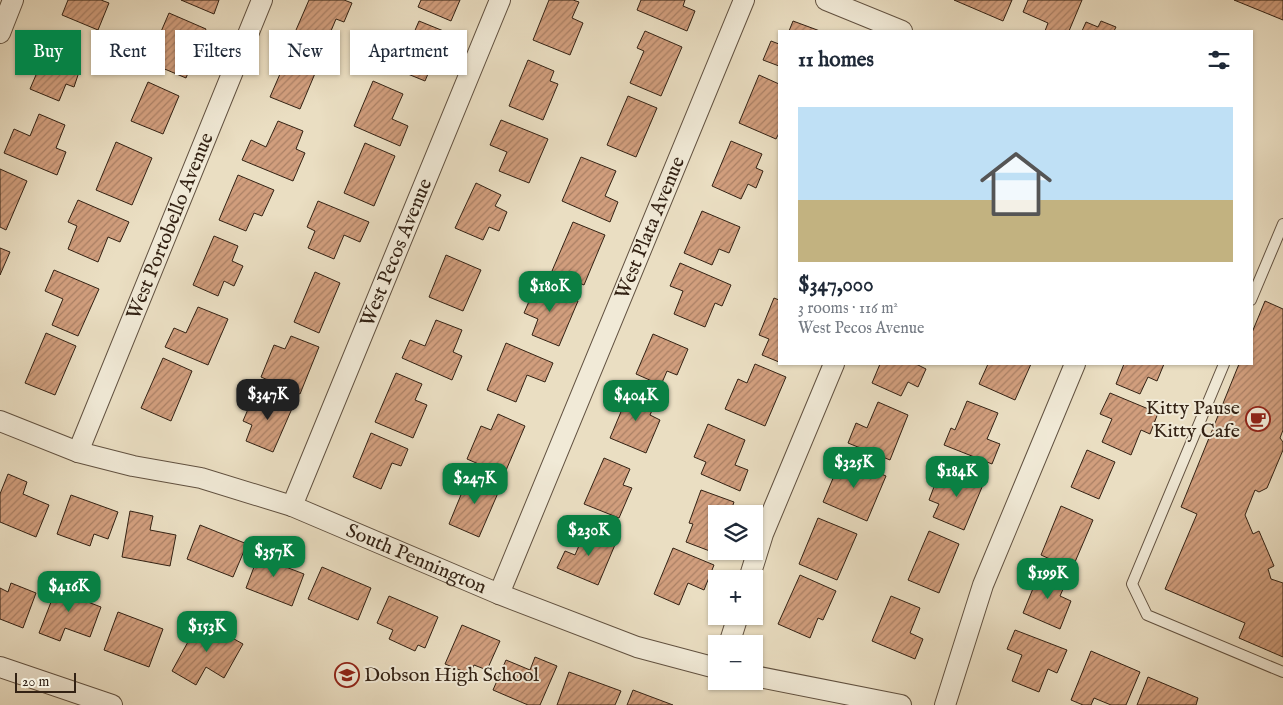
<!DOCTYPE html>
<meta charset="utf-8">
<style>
body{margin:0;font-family:"IM FELL English",serif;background:#f6f6f7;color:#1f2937;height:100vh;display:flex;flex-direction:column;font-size:19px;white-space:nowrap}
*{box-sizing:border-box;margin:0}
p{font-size:16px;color:#747a83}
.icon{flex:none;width:28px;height:28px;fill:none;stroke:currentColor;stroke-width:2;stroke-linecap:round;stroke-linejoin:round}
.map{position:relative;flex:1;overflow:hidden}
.sheet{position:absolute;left:778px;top:30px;width:475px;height:335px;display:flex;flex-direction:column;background:#fff;border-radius:0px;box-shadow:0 1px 4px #0004}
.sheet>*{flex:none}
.top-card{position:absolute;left:15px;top:30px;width:475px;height:45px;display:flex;gap:10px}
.tools{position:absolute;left:708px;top:505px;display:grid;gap:10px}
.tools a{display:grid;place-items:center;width:55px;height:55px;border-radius:0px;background:#fff;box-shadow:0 1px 4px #0004;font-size:25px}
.scale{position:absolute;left:15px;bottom:12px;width:61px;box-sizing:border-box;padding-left:5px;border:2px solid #332214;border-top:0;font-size:14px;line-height:18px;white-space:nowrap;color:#332214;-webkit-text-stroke:4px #f1ead7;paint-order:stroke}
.price{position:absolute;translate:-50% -42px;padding:0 11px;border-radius:10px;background:#0b8043;color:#fff;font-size:16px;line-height:32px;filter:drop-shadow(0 1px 2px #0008)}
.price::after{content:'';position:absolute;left:50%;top:30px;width:15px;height:11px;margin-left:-8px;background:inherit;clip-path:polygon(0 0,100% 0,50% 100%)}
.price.current{background:#222;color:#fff}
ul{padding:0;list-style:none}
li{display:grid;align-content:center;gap:10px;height:265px;padding:0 20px}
li span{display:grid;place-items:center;height:155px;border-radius:0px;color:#555}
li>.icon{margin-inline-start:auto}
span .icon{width:90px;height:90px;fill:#fffc;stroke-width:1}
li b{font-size:21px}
h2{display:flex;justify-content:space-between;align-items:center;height:60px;padding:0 20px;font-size:21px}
.pill{padding:0 18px;border-radius:0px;background:#fff;box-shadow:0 1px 4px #0004;font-size:18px;line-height:45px}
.pill.current{background:#0b8043;color:#fff}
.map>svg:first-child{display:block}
.building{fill:url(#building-hatch);stroke:#332214}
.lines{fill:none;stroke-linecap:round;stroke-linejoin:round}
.lane-casing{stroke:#615140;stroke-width:12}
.street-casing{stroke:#615140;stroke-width:22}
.lane{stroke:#f1ead7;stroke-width:10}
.street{stroke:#f1ead7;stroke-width:20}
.labels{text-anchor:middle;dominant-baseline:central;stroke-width:4;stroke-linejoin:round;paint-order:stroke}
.street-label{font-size:20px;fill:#332214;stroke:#f1ead7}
.poi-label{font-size:20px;fill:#332214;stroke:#f1ead7;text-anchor:end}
</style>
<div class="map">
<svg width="1283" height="705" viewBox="0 0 1283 705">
<defs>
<pattern id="building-hatch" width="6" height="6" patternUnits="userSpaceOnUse" patternTransform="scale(1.25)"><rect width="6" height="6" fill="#d19e7d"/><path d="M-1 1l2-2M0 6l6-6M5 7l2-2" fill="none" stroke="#aa8065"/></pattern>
</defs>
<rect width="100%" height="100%" fill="#eadec2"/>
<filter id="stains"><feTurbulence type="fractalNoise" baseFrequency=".004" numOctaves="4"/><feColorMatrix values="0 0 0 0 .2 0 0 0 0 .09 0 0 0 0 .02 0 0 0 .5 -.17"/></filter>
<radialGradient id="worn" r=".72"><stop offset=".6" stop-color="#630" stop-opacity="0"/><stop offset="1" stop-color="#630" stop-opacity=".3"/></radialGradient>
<path class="building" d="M68 0H101L109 3 98 30 62 15Z
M181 0H219L214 14Z
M309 0H344L352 3 344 22 336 19 323 50 293 37Z
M421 0H460L451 21 418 7Z
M549 0H573L579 2 572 18 583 23 570 55 533 40Z
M641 0H685L683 6 695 11 687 31 637 10Z
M954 0H1012L1003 21Z
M1028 0H1082L1069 31H1045L1048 23 1023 12Z
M1234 0H1283V20Z
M169 13 206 29 186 78 148 62Z
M419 21 446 32 425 81 398 70Z
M793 21 820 31H789Z
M1101 21 1116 27 1114 31H1082L1086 22 1098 27Z
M645 31 682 47 661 96 630 83 644 51 637 48Z
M771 41 779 44V66L763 60Z
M50 42 80 54 73 70 79 72 74 87 66 84 59 101 30 89Z
M290 51 319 64 300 109 270 97Z
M528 60 554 71 550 81 558 84 543 120 509 106Z
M759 75 779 84V133L776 139 739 123Z
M373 81 403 94 392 119 408 126 400 146 354 126Z
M148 82 179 96 163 134 131 121Z
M628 96 657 108 636 157 607 145Z
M39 114 65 125 56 148 66 152 57 175 4 153 14 129 30 136Z
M501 120 548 139 529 183 499 171 507 152 490 145Z
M278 121 303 131 296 149 305 153 293 181 242 160 251 140 266 147Z
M731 141 762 154 756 168 763 171 756 188 748 184 741 199 712 186Z
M116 142 152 158 132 205 96 190Z
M365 143 395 156 374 206 344 193Z
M581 157 616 171 605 196 618 202 610 222 562 201Z
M0 169 27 181 6 230 0 227Z
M238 175 274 190 262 216 254 213 246 231 219 220Z
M476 183 501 195 495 206 507 212 499 231 489 227 483 240 455 228Z
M78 200 129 222 120 242 108 237 98 262 68 249 77 226 68 222Z
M318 201 369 222 360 242 344 235 334 259 308 248 315 231 307 227Z
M702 211 740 227 729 253 719 249 712 265 684 253Z
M573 222 605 235 584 285 552 271Z
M214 236 238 246 232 261 243 266 234 286 224 281 218 296 193 285Z
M0 248 10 252 0 275Z
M446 255 481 270 463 311 429 297Z
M680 263 731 285 722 306 715 303 705 327 674 314 683 291 670 286Z
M54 270 99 289 78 336 52 325 63 299 45 291Z
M315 272 340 283 319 333 294 322Z
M537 283 578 301 559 346 532 335 538 319 524 313Z
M774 298 779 300V362L762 355 769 339 759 335Z
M1265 301 1283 309V430L1280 438 1283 442V450L1267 488 1259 492 1255 490 1245 515 1253 534 1259 531 1274 566 1268 569 1271 579 1283 583V657L1239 638 1245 623 1165 589 1197 514 1181 507 1239 364H1251V335Z
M198 307 228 319 208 365 165 347 174 328 186 333Z
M436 320 462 330 453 352 462 356 452 380 402 358 410 340 425 346Z
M46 333 76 346 55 395 25 383Z
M653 334 688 349 677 375 667 371 661 385 636 374Z
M291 336 319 347 300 394 261 377 274 345 285 349Z
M506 343 553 363 545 382 527 375 516 402 487 390Z
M163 358 192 371 171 421 141 408Z
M755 364 786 377 765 426 725 409 738 379 747 383Z
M880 364H916L926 369 918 387 908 382 901 396 872 383Z
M988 364H1031L1015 400 979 384Z
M1124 364H1164L1157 381 1148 377 1140 394 1116 384Z
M396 373 422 384 415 400 427 405 413 438 375 422Z
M631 388 657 399 650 415 660 420 646 453 610 438Z
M267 392 294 404 273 452 246 441 252 425 243 421 251 402 261 406Z
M1110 393 1158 413 1150 434 1141 430 1131 455 1102 442 1112 419 1100 414Z
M967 401 998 413 987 439 1000 444 992 464 944 445 951 428 955 430Z
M878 402 908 415 890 460 848 443 856 423 867 428Z
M498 414 525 426 504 475 467 459 481 426 491 430Z
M708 424 745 440 735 465 748 470 740 491 701 474 706 462 694 457Z
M371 433 408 449 401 466 392 463 381 489 353 477Z
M1087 450 1115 462 1099 499 1071 487Z
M842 457 886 476 867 521 823 502Z
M604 458 630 469 623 485 632 488 619 518 584 504Z
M954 467 985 480 964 530 933 517 939 504 929 500 937 479 947 484Z
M470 473 501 486 479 537 449 524Z
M8 474 27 482 23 494 49 505 36 537 0 522V494Z
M701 490 734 502 730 514H716L715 553 686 542 693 524 689 523Z
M71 495 118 512 108 539 94 534 90 546 57 534Z
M1061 506 1093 520 1072 569 1041 555Z
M130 511 153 516 150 530 176 535 170 566 122 557Z
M818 518 857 534 837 580 799 564Z
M200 525 247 544 233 577 187 559Z
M587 527 617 540 598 585 557 568 565 551 575 555Z
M929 531 959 544 939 593 908 580Z
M262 546 282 553 278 564 304 574 292 606 246 588Z
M673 548 714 565 704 590 688 583 679 605 654 594Z
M322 567 371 588 358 620 308 599Z
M1041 569 1067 580 1060 596 1071 601 1060 629 1023 613Z
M800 575 836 591 823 620 818 618 810 638 778 624Z
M60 579 84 589 80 599 101 607 90 637 65 628 60 641 39 633Z
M11 583 36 593 23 628 0 619V588L8 592Z
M389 596 438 617 425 648 418 645 415 651 389 639 393 630 377 623Z
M891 596 920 608 910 633 923 639 915 659 872 641Z
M118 612 163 629 149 667 104 650Z
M200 620 243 644 224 678 206 667 196 685 172 671Z
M462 625 500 641 487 670 474 665 470 674 445 664Z
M1015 630 1067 650 1057 673 1048 669 1039 692 1012 681 1022 655 1007 649Z
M1091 651 1140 672 1126 705H1111L1094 698 1091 705H1083L1071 700Z
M535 657 557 666 540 705H528L493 690 506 660 530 670Z
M569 672 621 691 615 705H557Z
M1148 677 1198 698 1196 705H1137Z
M633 690 673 705H627Z"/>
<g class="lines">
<defs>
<path id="lane" d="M1251 300 1283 224
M1224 364 1132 584 1147 615 1283 672"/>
<g id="street">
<path d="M826 0 902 31"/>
<path d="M0 33 13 0"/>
<path id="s1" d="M0 421 78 452 133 466 201 478 292 506 499 594 637 647 716 668"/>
<path id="s2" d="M78 452 262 0"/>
<path id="s3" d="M292 506 500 0"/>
<path d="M749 579 763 534 834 364"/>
<path id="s4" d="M499 594 744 0"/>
<path d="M729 644 738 616"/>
<path d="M0 667 112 705"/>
<path d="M754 676 901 705"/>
<path d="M945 705 983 585 1075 364"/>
</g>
</defs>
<use href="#lane" class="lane-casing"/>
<use href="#street" class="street-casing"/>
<use href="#lane" class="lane"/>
<use href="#street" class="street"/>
</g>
<defs>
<symbol id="cafe-ring" viewBox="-11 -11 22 22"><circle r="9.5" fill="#f1ead7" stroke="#8f2418" stroke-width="1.5"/><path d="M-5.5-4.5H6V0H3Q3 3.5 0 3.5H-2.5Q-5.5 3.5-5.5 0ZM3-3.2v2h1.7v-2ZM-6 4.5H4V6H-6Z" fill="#8f2418"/></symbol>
<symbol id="school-ring" viewBox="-11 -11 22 22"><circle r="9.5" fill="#f1ead7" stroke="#8f2418" stroke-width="1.5"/><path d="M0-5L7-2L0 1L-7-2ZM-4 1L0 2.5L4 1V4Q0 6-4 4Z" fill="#8f2418"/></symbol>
</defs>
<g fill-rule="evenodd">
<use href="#cafe-ring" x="1244" y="405" width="28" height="28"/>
<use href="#school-ring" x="333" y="661" width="28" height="28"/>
</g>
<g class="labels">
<g class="street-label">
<text stroke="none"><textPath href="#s2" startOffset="244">West Portobello Avenue</textPath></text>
<text stroke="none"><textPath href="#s4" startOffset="396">West Plata Avenue</textPath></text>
<text stroke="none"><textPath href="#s3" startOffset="274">West Pecos Avenue</textPath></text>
<text stroke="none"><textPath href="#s1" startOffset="440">South Pennington</textPath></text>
</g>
<g class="poi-label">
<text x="1240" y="408">Kitty Pause<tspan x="1240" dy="23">Kitty Cafe</tspan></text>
<text x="364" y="675" text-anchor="start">Dobson High School</text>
</g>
</g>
<rect width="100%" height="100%" filter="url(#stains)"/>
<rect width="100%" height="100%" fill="url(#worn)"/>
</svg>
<div class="tools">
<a><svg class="icon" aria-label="layers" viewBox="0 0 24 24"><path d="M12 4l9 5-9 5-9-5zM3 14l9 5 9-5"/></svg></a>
<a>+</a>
<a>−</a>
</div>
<div class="scale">20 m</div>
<b class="price" style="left:550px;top:313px">$180K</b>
<b class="price current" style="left:268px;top:421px">$347K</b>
<b class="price" style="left:636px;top:422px">$404K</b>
<b class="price" style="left:854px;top:489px">$325K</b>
<b class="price" style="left:957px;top:498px">$184K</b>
<b class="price" style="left:475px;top:505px">$247K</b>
<b class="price" style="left:589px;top:557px">$230K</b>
<b class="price" style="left:274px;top:578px">$357K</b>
<b class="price" style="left:1048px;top:600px">$199K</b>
<b class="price" style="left:69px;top:613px">$416K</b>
<b class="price" style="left:207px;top:653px">$153K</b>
<div class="top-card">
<a class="pill current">Buy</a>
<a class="pill">Rent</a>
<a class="pill">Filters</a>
<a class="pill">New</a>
<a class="pill">Apartment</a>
</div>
<section class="sheet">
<h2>11 homes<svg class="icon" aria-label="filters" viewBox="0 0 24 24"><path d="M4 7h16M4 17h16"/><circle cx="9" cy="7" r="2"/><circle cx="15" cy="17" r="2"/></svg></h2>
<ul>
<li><span style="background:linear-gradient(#bfe0f5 60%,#c2b280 0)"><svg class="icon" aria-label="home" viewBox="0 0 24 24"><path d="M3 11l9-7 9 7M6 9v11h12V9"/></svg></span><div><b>$347,000</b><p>3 rooms · 116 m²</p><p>West Pecos Avenue</p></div></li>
</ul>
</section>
</div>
